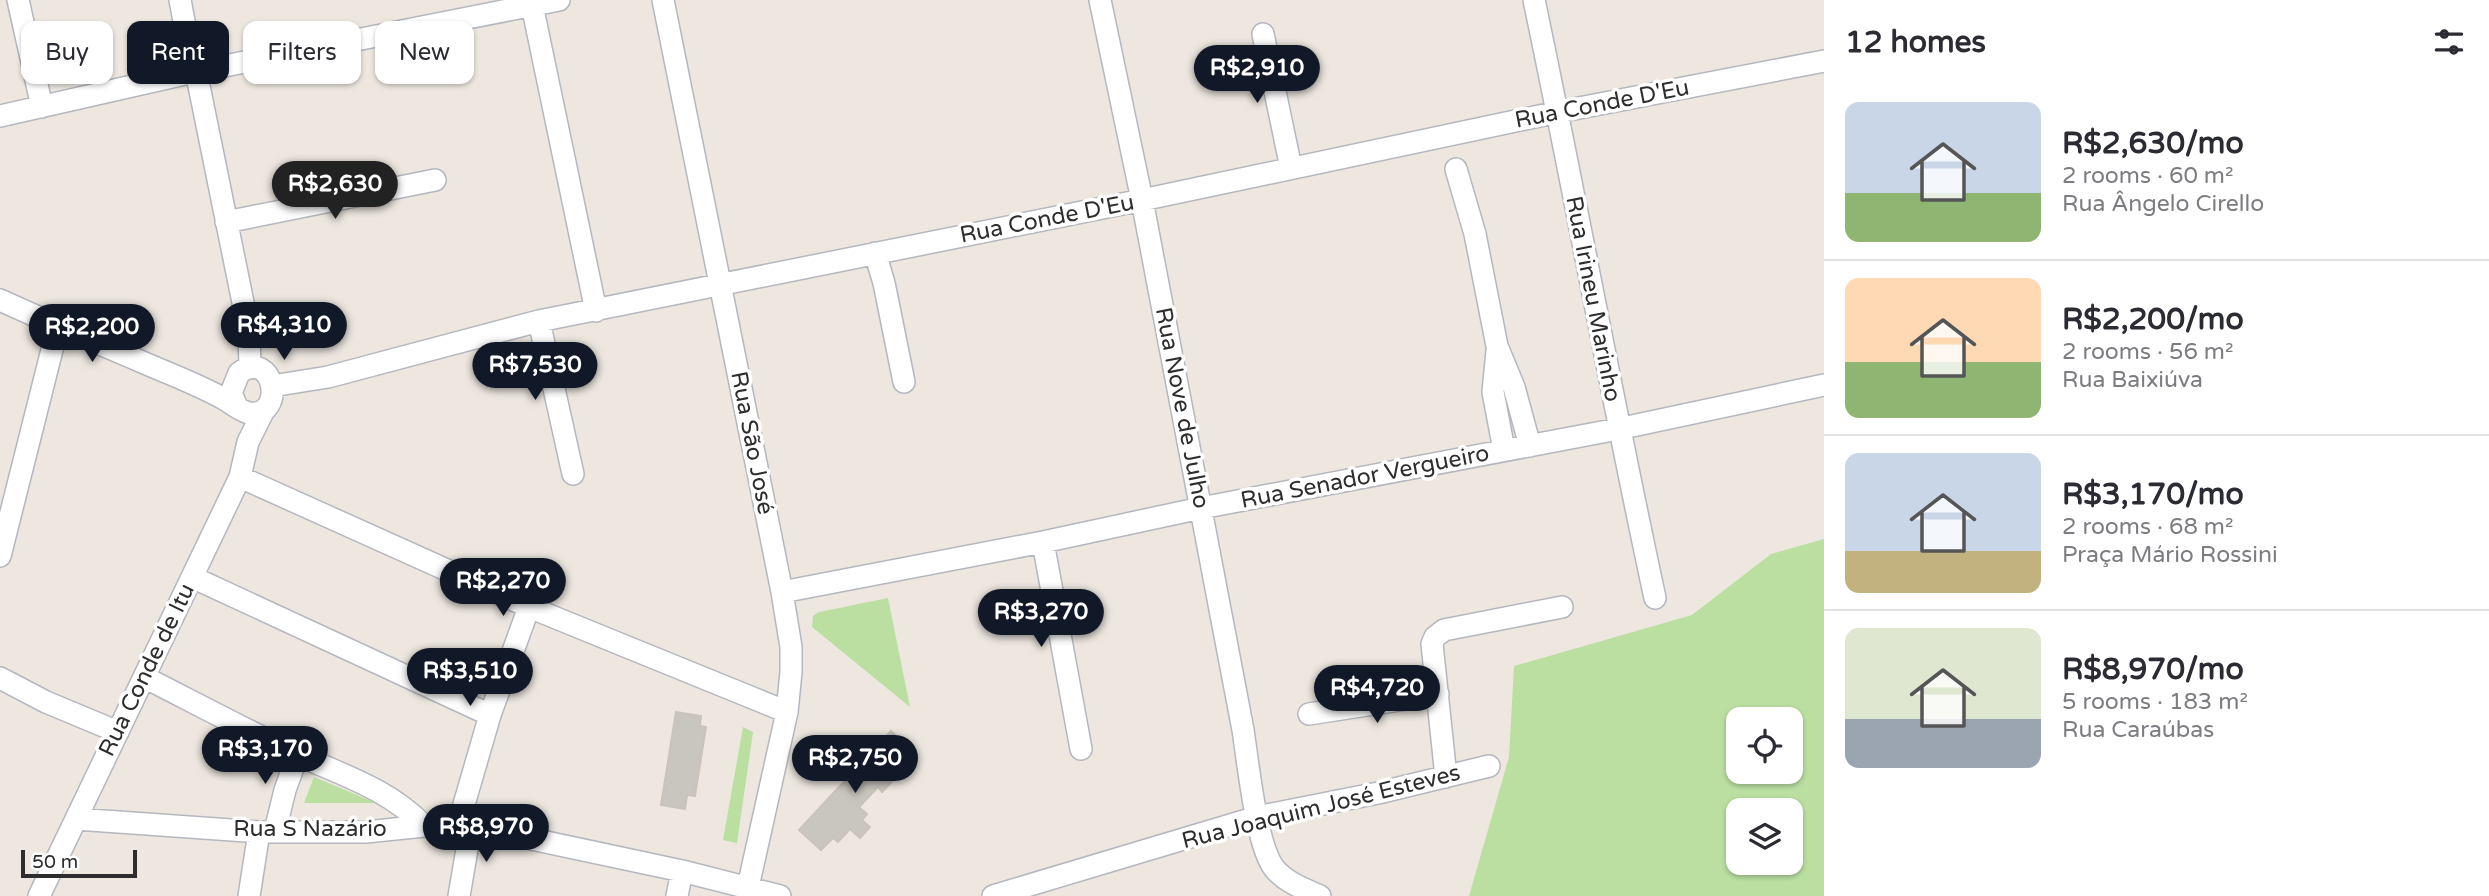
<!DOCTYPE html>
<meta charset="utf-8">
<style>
body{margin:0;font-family:"Varela Round",sans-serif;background:#f7f7f7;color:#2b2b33;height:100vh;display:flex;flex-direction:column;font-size:26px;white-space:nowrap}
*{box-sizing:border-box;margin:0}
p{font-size:23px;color:#7c7c81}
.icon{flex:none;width:38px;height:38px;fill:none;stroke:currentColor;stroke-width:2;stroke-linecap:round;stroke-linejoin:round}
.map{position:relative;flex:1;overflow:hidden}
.sheet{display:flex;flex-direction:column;background:#fff;width:665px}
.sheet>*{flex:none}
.guide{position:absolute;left:21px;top:21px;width:665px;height:63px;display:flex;gap:14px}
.controls{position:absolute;left:1726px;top:707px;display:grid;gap:14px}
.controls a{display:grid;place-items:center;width:77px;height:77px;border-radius:14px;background:#fff;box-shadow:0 2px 5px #0004;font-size:35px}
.scale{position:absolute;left:21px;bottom:18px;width:116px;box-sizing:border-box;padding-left:7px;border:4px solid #2d2d2d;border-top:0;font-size:19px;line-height:24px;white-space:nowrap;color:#2d2d2d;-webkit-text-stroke:5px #fff;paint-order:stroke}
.price{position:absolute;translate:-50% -60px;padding:0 16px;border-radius:24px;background:#111827;color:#fff;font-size:23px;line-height:46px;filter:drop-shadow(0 2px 4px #0008)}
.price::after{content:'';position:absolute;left:50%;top:42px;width:21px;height:16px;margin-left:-10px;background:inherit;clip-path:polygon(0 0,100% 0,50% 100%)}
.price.on{background:#222;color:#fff}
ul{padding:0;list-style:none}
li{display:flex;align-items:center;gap:21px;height:175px;padding:0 21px}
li+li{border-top:2px solid #e1e1e2}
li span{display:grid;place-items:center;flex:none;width:196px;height:140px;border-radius:14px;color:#555}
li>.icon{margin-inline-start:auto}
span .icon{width:84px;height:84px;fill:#fffc;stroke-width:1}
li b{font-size:30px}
h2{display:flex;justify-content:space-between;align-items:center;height:84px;padding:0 21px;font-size:30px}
.chip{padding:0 24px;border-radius:14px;background:#fff;box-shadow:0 2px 5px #0004;font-size:24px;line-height:63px}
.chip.on{background:#111827;color:#fff}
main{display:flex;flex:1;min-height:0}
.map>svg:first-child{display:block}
.green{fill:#badfa1;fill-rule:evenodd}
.building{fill:#c9c5bf;stroke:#c9c3ba;stroke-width:2}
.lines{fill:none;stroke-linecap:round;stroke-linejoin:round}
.minor-casing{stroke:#b4b7bf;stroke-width:24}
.minor{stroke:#fff;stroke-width:21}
.labels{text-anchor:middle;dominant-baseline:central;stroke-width:7;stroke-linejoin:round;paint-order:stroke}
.street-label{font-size:23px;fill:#2d2d2d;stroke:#fff}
</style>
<main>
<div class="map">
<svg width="1824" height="896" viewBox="0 0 1824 896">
<rect width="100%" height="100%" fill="#ede7e0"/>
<path class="green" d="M1824 539V896H1469L1509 757 1514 666 1692 615 1771 554ZM1790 719V772H1738V719ZM1790 810V863H1738V810Z
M888 598 910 707 812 627 813 616 819 612Z
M743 727 753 732 737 843 723 840Z
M314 777 376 803H304Z"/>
<path class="building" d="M676 712 701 716 700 726 706 727 695 796 687 795 685 809 661 805Z
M891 731 906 745 894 758 905 768 882 792 878 787 859 807 867 814 862 820 870 827 860 838 850 829 838 842 833 838 821 850 799 830Z"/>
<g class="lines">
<defs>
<path id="minor" d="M18 0 42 107
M180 0 192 63
M663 0 782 592 791 647V672L787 712 748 887
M1100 0 1142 200 1243 730C1248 762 1256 844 1274 868 1285 882 1304 889 1320 896
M1534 0C1576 199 1612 400 1655 598
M532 5 596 311
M1263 34 1291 168
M204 70 559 0
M198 81 249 332 250 368
M0 116 185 74
M1456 169 1475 234 1497 346 1514 387 1530 446
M226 222 435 180
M875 253 884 283 904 382
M0 300C44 320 88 339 133 358 164 372 196 383 226 400 233 405 241 411 249 413 287 418 274 347 239 373L231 393 237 407
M539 321 573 474
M1497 351 1493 392 1504 450
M272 386 328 377 539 321 1142 200 1558 112 1824 61
M240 477 529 607 787 712
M1043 542 1081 749
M0 556 58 326
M192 577 490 715
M782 592 1043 542 1201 508 1618 429 1824 385
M144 677C195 703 246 730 298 755 343 775 390 790 424 826
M0 678 46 702 118 732
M1309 714 1438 694
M1446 777 1432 644 1435 637 1444 630 1562 607
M76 819 259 832H366L424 826H471L682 871 780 896
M458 825 490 715 529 607
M275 831 285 790 298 754
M39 896 240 477 248 442 264 410
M249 896 259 832
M459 896 471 826
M677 896 682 871
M993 896 1257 817 1378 793 1489 766"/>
</defs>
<use href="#minor" class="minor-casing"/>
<use href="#minor" class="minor"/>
</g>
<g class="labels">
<g class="street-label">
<text transform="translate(1602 104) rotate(-11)">Rua Conde D'Eu</text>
<text transform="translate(1047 219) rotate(-11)">Rua Conde D'Eu</text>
<text transform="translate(1593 299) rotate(79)">Rua Irineu Marinho</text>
<text transform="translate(1182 408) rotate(79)">Rua Nove de Julho</text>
<text transform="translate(752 443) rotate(79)">Rua São José</text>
<text transform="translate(1365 477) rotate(-11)">Rua Senador Vergueiro</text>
<text transform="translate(147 670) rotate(-64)">Rua Conde de Itu</text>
<text transform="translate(1321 807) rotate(-14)">Rua Joaquim José Esteves</text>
<text x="310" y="829">Rua S Nazário</text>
</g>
</g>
</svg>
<div class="controls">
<a><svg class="icon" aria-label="locate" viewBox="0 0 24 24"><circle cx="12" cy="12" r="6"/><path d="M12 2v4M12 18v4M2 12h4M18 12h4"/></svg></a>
<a><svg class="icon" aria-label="layers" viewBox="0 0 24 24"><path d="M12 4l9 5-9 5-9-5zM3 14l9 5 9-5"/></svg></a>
</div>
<div class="scale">50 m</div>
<b class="price" style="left:1257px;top:105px">R$2,910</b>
<b class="price on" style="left:335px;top:221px">R$2,630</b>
<b class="price" style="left:284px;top:362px">R$4,310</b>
<b class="price" style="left:92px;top:364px">R$2,200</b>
<b class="price" style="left:535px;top:402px">R$7,530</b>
<b class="price" style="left:503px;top:618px">R$2,270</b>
<b class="price" style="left:1041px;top:649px">R$3,270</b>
<b class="price" style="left:470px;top:708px">R$3,510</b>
<b class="price" style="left:1377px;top:725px">R$4,720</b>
<b class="price" style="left:265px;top:786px">R$3,170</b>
<b class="price" style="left:855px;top:795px">R$2,750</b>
<b class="price" style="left:486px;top:864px">R$8,970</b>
<div class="guide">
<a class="chip">Buy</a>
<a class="chip on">Rent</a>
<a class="chip">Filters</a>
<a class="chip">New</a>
</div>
</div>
<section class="sheet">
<h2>12 homes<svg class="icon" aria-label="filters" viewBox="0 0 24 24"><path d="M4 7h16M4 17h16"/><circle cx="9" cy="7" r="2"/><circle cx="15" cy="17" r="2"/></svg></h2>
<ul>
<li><span style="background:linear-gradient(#c9d6e8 65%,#8fb573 0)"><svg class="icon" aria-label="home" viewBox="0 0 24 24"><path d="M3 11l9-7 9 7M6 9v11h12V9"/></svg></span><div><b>R$2,630/mo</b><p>2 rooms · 60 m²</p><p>Rua Ângelo Cirello</p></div></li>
<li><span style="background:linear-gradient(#ffd9b3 60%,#8fb573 0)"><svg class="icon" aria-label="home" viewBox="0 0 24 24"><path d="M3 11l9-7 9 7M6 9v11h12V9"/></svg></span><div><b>R$2,200/mo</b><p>2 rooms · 56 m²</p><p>Rua Baixiúva</p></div></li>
<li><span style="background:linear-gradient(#c9d6e8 70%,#c2b280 0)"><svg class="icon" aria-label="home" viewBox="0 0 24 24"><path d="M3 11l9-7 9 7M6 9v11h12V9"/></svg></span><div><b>R$3,170/mo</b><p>2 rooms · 68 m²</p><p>Praça Mário Rossini</p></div></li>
<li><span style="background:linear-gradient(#dfe7d0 65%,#9aa5b1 0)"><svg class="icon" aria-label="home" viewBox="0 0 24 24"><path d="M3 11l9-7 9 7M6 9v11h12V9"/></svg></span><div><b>R$8,970/mo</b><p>5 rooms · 183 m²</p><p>Rua Caraúbas</p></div></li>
</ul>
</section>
</main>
